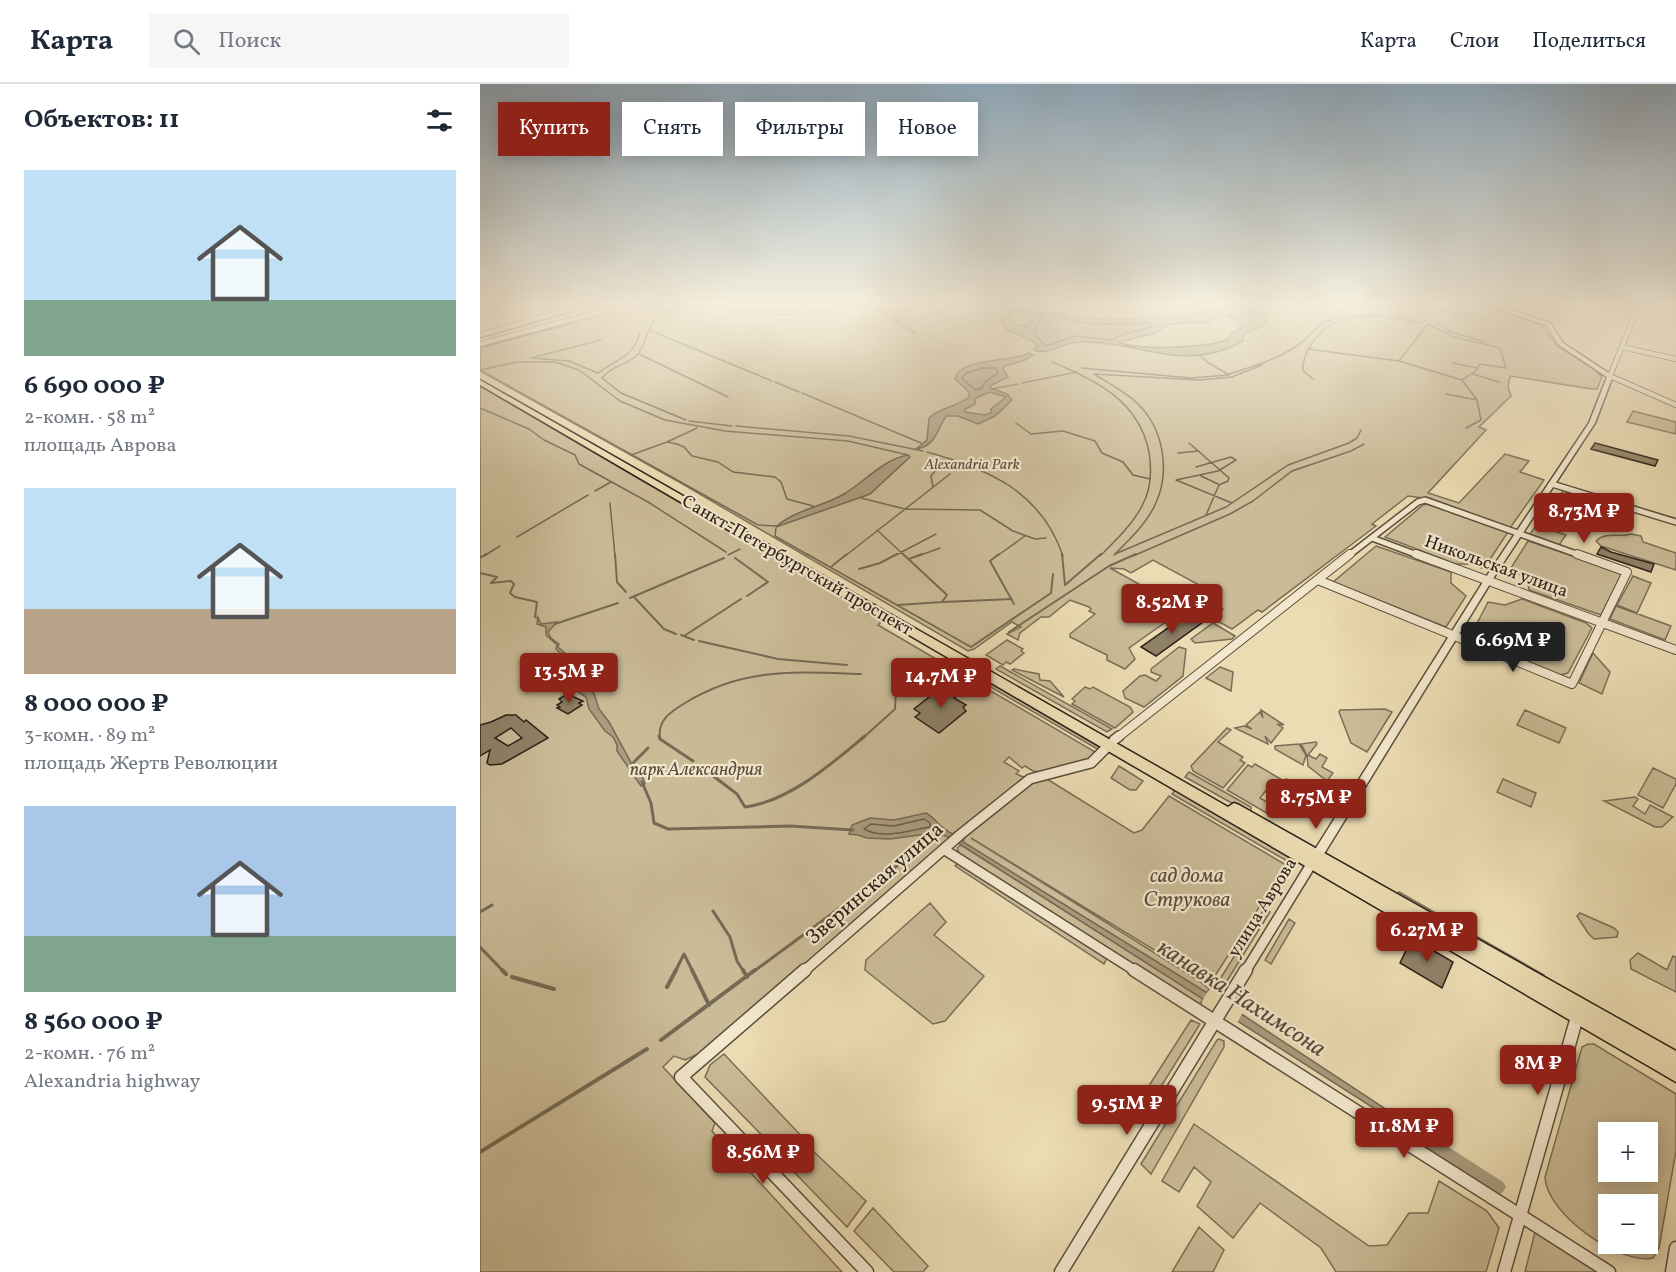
<!DOCTYPE html>
<html lang="ru">
<meta charset="utf-8">
<style>
body{margin:0;font-family:Vollkorn,serif;background:#f6f6f7;color:#1f2937;height:100vh;display:flex;flex-direction:column;font-size:22px;white-space:nowrap}
*{box-sizing:border-box;margin:0}
p{font-size:20px;color:#747a83}
.icon{flex:none;width:33px;height:33px;fill:none;stroke:currentColor;stroke-width:2;stroke-linecap:round;stroke-linejoin:round}
.map{position:relative;flex:1;overflow:hidden}
.panel{display:flex;flex-direction:column;background:#fff;width:480px}
.panel>*{flex:none}
.top-card{position:absolute;left:18px;top:18px;width:570px;height:54px;display:flex;gap:12px}
.fabs{position:absolute;left:1118px;top:1038px;display:grid;gap:12px}
.fabs a{display:grid;place-items:center;width:60px;height:60px;border-radius:0px;background:#fff;box-shadow:0 3px 15px #0003;font-size:30px}
.price{position:absolute;translate:-50% -51px;padding:0 14px;border-radius:6px;background:#8f2418;color:#fff;font-size:20px;line-height:39px;filter:drop-shadow(0 2px 3px #0008)}
.price::after{content:'';position:absolute;left:50%;top:36px;width:18px;height:14px;margin-left:-9px;background:inherit;clip-path:polygon(0 0,100% 0,50% 100%)}
.price.selected{background:#222;color:#fff}
ul{padding:0;list-style:none}
li{display:grid;align-content:center;gap:12px;height:318px;padding:0 24px}
li span{display:grid;place-items:center;height:186px;border-radius:0px;color:#555}
li>.icon{margin-inline-start:auto}
span .icon{width:108px;height:108px;fill:#fffc;stroke-width:1}
li b{font-size:26px}
h2{display:flex;justify-content:space-between;align-items:center;height:72px;padding:0 24px;font-size:26px}
.tag{padding:0 21px;border-radius:0px;background:#fff;box-shadow:0 3px 15px #0003;font-size:21px;line-height:54px}
.tag.selected{background:#8f2418;color:#fff}
header{display:flex;align-items:center;gap:36px;box-sizing:border-box;height:84px;padding:0 30px;background:#fff;border-bottom:2px solid #e0e1e3}
header strong{font-size:28px}
nav{display:flex;gap:33px;margin-inline-start:auto;font-size:21px}
.search{width:420px;height:54px;background:#f6f6f7;display:flex;align-items:center;gap:15px;box-sizing:border-box;padding:0 21px;border-radius:0px;color:#747a83;font-size:22px}
main{display:flex;flex:1;min-height:0}
.map>svg:first-child{display:block}
.green{fill:#cbbc98;stroke:#7b6e57;stroke-width:1.5;fill-rule:evenodd}
.water{fill:#aa9c7e;stroke:#776a54;stroke-width:1.5;fill-rule:evenodd}
.pier{fill:#ecdcb3}
.lines{fill:none;stroke-linecap:round;stroke-linejoin:round}
.shore{stroke:#6a5e4a;stroke-width:1.5}
.stream-far3{stroke:#776a54;stroke-width:1.5}
.stream-far2{stroke:#776a54;stroke-width:2}
.stream-far1{stroke:#776a54;stroke-width:3}
.stream{stroke:#776a54;stroke-width:4}
.canal{fill:#aa9c7e;fill-rule:evenodd}
.building{fill:#8f8168;stroke:#2b1f16;stroke-width:1.5;fill-rule:evenodd}
.minor-far4-casing{stroke:#5b4e3d;stroke-width:6}
.minor-far3-casing{stroke:#5b4e3d;stroke-width:8}
.minor-far2-casing{stroke:#5b4e3d;stroke-width:10}
.minor-far1-casing{stroke:#5b4e3d;stroke-width:12}
.minor-casing{stroke:#5b4e3d;stroke-width:15}
.tertiary-casing{stroke:#5b4e3d;stroke-width:3}
.primary-casing{stroke:#2b1f16;stroke-width:3}
.minor-far4{stroke:#f3e8ce;stroke-width:4.5}
.minor-far3{stroke:#f3e8ce;stroke-width:5}
.minor-far2{stroke:#f3e8ce;stroke-width:8}
.minor-far1{stroke:#f3e8ce;stroke-width:9}
.minor{stroke:#f3e8ce;stroke-width:12}
.tertiary{fill:#f3e8ce;fill-rule:evenodd}
.primary{fill:#ecdcb3;fill-rule:evenodd}
.labels{text-anchor:middle;dominant-baseline:central;stroke-width:4.5;stroke-linejoin:round;paint-order:stroke}
.far-park-label{font-size:15px;font-style:italic;fill:#5b4e3d;stroke:#f3e8ce}
.street-label{font-size:18px;fill:#2b1f16;stroke:#f3e8ce}
.park-label{font-size:18px;font-style:italic;fill:#5b4e3d;stroke:#f3e8ce}
.near-park-label{font-size:21px;font-style:italic;fill:#5b4e3d;stroke:#f3e8ce}
.near-street-label{font-size:21px;fill:#2b1f16;stroke:#f3e8ce}
.near-water-label{font-size:24px;font-style:italic;fill:#574b3a;stroke:#f3e8ce}
</style>
<header>
<strong>Карта</strong>
<div class="search"><svg class="icon" aria-label="search" viewBox="0 0 24 24"><circle cx="10" cy="10" r="6"/><path d="M15 15l6 6"/></svg>Поиск</div>
<nav><a>Карта</a><a>Слои</a><a>Поделиться</a></nav>
</header>
<main>
<section class="panel">
<h2>Объектов: 11<svg class="icon" aria-label="filters" viewBox="0 0 24 24"><path d="M4 7h16M4 17h16"/><circle cx="9" cy="7" r="2"/><circle cx="15" cy="17" r="2"/></svg></h2>
<ul>
<li><span style="background:linear-gradient(#bfe0f5 70%,#7fa58c 0)"><svg class="icon" aria-label="home" viewBox="0 0 24 24"><path d="M3 11l9-7 9 7M6 9v11h12V9"/></svg></span><div><b>6 690 000 ₽</b><p>2-комн. · 58 m²</p><p>площадь Аврова</p></div></li>
<li><span style="background:linear-gradient(#bfe0f5 65%,#b9a48a 0)"><svg class="icon" aria-label="home" viewBox="0 0 24 24"><path d="M3 11l9-7 9 7M6 9v11h12V9"/></svg></span><div><b>8 000 000 ₽</b><p>3-комн. · 89 m²</p><p>площадь Жертв Революции</p></div></li>
<li><span style="background:linear-gradient(#a9c7e8 70%,#7fa58c 0)"><svg class="icon" aria-label="home" viewBox="0 0 24 24"><path d="M3 11l9-7 9 7M6 9v11h12V9"/></svg></span><div><b>8 560 000 ₽</b><p>2-комн. · 76 m²</p><p>Alexandria highway</p></div></li>
</ul>
</section>
<div class="map">
<svg width="1196" height="1188" viewBox="0 0 1196 1188">
<rect width="100%" height="100%" fill="#ecdcb3"/>
<filter id="stains"><feTurbulence type="fractalNoise" baseFrequency=".00333" numOctaves="4"/><feColorMatrix values="0 0 0 0 .2 0 0 0 0 .09 0 0 0 0 .02 0 0 0 .5 -.17"/></filter>
<radialGradient id="worn" r=".72"><stop offset=".6" stop-color="#630" stop-opacity="0"/><stop offset="1" stop-color="#630" stop-opacity=".3"/></radialGradient>
<path class="green" d="M153 220H1009L1025 229 1060 240 1077 262 1113 284 1122 293 1117 305H1112L1030 292 1028 303 1031 312 999 343 1006 346 948 409 979 419 1025 370 1049 377 1040 388 1064 396 1030 444 943 414 928 412 892 440 896 442 782 528 778 526 752 545 732 534 743 525 723 514 713 522 701 515 721 502 673 476 651 489 644 485 630 484 704 525 649 564 655 575 645 585 627 576V571L590 553V550L615 530 609 527 611 525 609 523 590 516 569 533H561L540 549 538 556 527 550 541 543 532 538 494 565 488 567 201 399 0 287V261L77 244 80 243V240Z
M0 302 353 508 398 535 401 538 398 541 617 669 609 676 561 688 553 687 545 682 542 684 529 673 524 678 539 687 536 690 546 694 485 744 475 748 447 777 218 970 205 976 194 972 183 983 235 1039 232 1047 238 1054 245 1051 269 1077 268 1086 272 1090 362 1188H0Z
M1153 327 1196 338V350L1147 338Z
M1083 407 1097 411 1095 414 1088 412 1084 418 1094 422 1083 442 1072 438 1068 445 1086 451 1079 461 1049 451Z
M948 420 1028 448 1005 483 1001 484 998 480H976L905 453 943 421Z
M1151 450 1161 452 1163 458 1196 469V486L1121 462 1116 457C1126 447 1139 454 1151 450Z
M1048 457 1135 486 1141 491 1121 531 1049 506 1047 495 1031 484Z
M896 462 971 488V499L986 512 966 543 853 498Z
M1153 492 1171 499 1157 529 1137 521Z
M1042 515 1106 539 1112 544 1088 589 1080 591 990 553 1008 518 1025 521Z
M1136 522 1191 542 1185 556 1130 535Z
M733 539 755 552 752 555 715 559 711 555Z
M527 556 543 565 541 567 544 569 530 580 526 578 523 581 506 571Z
M699 563 706 565 703 592 664 623 645 614 643 607 660 592 665 591 676 597 681 592 671 588V585Z
M1113 569 1130 588 1122 610 1099 599Z
M520 582 632 645 627 648 516 585Z
M740 583 753 588 751 607 726 594Z
M534 585 559 590 560 596 570 597 584 613 532 586Z
M488 586 621 664 619 666 485 588Z
M605 603 610 605 613 603 650 623 653 628 635 644 592 620 595 617 592 615Z
M905 625 912 628 887 668 871 659 859 628 860 626Z
M781 626 804 641 797 640 803 644 791 659 785 652 788 660 755 644 764 642 772 645 766 641 780 628 783 634Z
M1045 626 1086 644 1079 659 1037 641Z
M747 644 751 646 738 658 763 673 760 676 765 679 743 704 713 687 711 682Z
M836 658 837 660 828 671 836 675 840 670 847 674 842 683 853 689 847 697 828 682 827 671 821 660Z
M819 660 826 671 823 681 795 665V662Z
M775 680 804 697 806 695 811 697 801 708 789 703 780 714 795 723 790 731 747 706 768 681 772 683Z
M639 682 663 697 656 706H650L631 694Z
M1173 684 1196 695V700L1183 724 1158 711Z
M709 688 771 723V726L768 728 705 693Z
M567 695 654 749 662 746 689 712 806 781 733 895 725 897 491 754 718 896 729 905 726 910 483 758 487 749 550 698Z
M1023 695 1056 709 1051 723 1017 708Z
M695 706 809 773 807 777 692 710Z
M1155 713 1158 715 1153 722 1165 730 1170 721 1193 733 1182 743H1175L1124 717Z
M481 761 723 914 720 921H716L480 771 477 764Z
M478 779 627 874 624 880 475 782Z
M919 808 1064 891V894L914 810Z
M450 819 466 838 454 851 504 892 465 937 453 940 385 886 386 876Z
M784 825 790 828 740 908 735 903Z
M1100 829 1134 844 1138 848 1137 853 1114 855 1108 849 1097 832Z
M809 835 815 839 791 880 785 876Z
M1158 869 1187 886 1193 872 1196 873V908L1151 885 1150 876Z
M711 936 720 940 672 1017 666 1013 665 1008Z
M739 955 744 957V963L671 1090 661 1080 737 956Z
M1108 960H1114L1196 1010V1067L1179 1164 1173 1174C1138 1181 1066 1129 1065 1093L1102 963ZM1128 1048H1167V1088H1128ZM1128 1120H1167V1160H1128Z
M244 970 326 1057 308 1078 225 993 230 981Z
M714 1040 889 1162 907 1161 929 1129H948L959 1097 1007 1127 1019 1144 1006 1188H856L841 1164 780 1119 753 1154 717 1122 731 1098 714 1083 699 1108 682 1097Z
M333 1067 386 1117 367 1143 315 1089Z
M393 1124 448 1182 443 1188H414L374 1147Z
M719 1143 744 1166 733 1188H692Z
M1055 1148 1118 1188H1045Z"/>
<path class="water" d="M726 220C742 220 779 221 787 236L783 242 764 250 763 257C702 291 660 256 599 258 583 258 569 272 554 266L557 261 554 258 526 245 520 235 528 226 549 221 565 222 593 232 625 236 684 233 724 228 728 225ZM550 226 556 230 550 236 551 240 538 242 529 236V231L536 228ZM743 231 756 235 762 243 751 250 748 255C733 264 653 267 639 258L676 249 689 240 729 238Z
M550 269 553 271 545 276 525 282 523 285 528 293 510 302V304L527 310 532 316 515 332 498 340 478 332H466C457 346 456 362 436 365L447 356 449 334C461 323 477 323 489 313V308L475 295C479 273 531 279 550 269ZM510 308 526 313 511 325V329L504 331 485 328 484 326 495 320 496 314Z
M428 371 430 373 390 410 296 443C314 426 342 423 364 410 384 398 404 375 428 371Z
M58 533 61 540 77 538 68 548 71 554 79 560 78 563 88 572 93 587 112 604 119 625 129 638 154 684 162 692 165 700 161 702 137 667V661L133 653 125 647 109 625 106 613 95 606 96 598C89 586 87 574 76 565L77 561 66 551V543L57 540Z
M446 729C454 733 458 741 466 746 473 750 477 752 483 758L763 931 930 1041 925 1044 469 753 454 749 410 755 387 754 378 751 369 750 372 741 390 734 414 736Z"/>
<path class="pier" d="M728 907 763 928 757 939 722 917Z"/>
<g class="lines">
<path class="shore" d="M565 229C603 242 629 241 669 239L672 243 641 251 632 256 596 252 565 262 553 247Z
M503 284H516L518 289 506 297 502 304 495 306 482 294 486 289Z
M444 735 450 739V743C430 746 403 756 384 745L391 740 414 742Z"/>
<path class="stream-far3" d="M399 220 401 226 424 242
M659 220 670 226
M799 220 824 227 836 222H847L870 232
M848 220 852 222 872 221
M946 220 947 224 1006 234
M202 221H236L265 228H292L378 220
M784 231 785 229 781 227 798 220
M907 231 931 235
M957 239 971 248 1006 258
M948 240 974 253 1020 264 1026 284 1000 280 997 286 982 296 919 277Z
M427 244 436 249
M169 246 292 297
M0 254 92 228
M121 256 51 274 89 277 118 289C136 276 154 272 160 249
M0 264 122 230
M828 265 919 277
M159 270 248 313
M720 271 726 277
M572 278C616 296 659 317 669 368 672 387 671 406 662 422 652 441 635 457 620 472
M973 279 997 284
M601 284 711 294 749 291 727 278
M0 286 278 441 297 442
M1 286 37 278H75L99 286 140 317 185 336 245 347 368 357 428 371
M749 290C772 283 797 275 817 262 828 255 833 244 845 238 863 231 886 231 905 231
M993 290 1019 298
M833 295 823 287C822 277 826 269 831 261 853 222 904 233 941 239
M295 298 319 308
M542 299 597 288
M512 305 538 300
M322 309 441 359
M966 310 997 316 982 296
M0 324 49 345 64 356 95 371 99 380 168 418 246 468
M206 336 141 309 122 294C131 282 146 281 156 272 168 261 165 242 179 232 209 212 258 232 292 231 326 230 360 226 393 220
M209 337 252 342
M536 339 551 350 583 347 615 357 622 369 643 378 653 391 670 395
M256 342 369 352 443 367
M986 344 1001 336 997 316
M187 358 217 344
M709 359 749 394 748 397 739 401 726 431
M447 368C508 385 561 407 583 472
M698 369 719 367
M151 371 187 358 197 360 204 363 212 372 238 378 253 388 295 393 301 398 307 415 333 422
M721 392 738 400
M696 396 738 387 756 376 751 373 716 383
M696 396 752 419
M453 403 451 392 459 383
M115 407 131 398
M381 414 425 425 500 426 533 447 555 455 566 454
M130 419 135 472
M296 444 295 452 330 472
M397 446 425 472
M37 453 108 411
M635 470 746 423 808 381 869 359 877 354 881 346
M248 471 260 465
M634 471C649 456 666 440 675 421 691 388 684 344 656 318 644 307 628 299 614 290L719 296 752 293 782 281
M4 472 20 462
M365 472 470 390
M414 472 456 450
M438 472 460 464
M517 472 545 452
M653 472 750 430 773 417 812 387 871 367 884 360"/>
<path class="stream-far2" d="M135 470 137 498 146 508
M327 470 491 563 571 509 573 490
M519 470 510 477 534 520
M582 470 585 501
M0 474 6 470
M255 474 288 498 267 512
M429 475 442 470
M352 482 367 470
M379 485 400 479 417 470
M0 489 17 493 11 499 31 497 34 500 30 509 35 513 57 518 55 533 58 534
M585 501 621 470
M154 513 184 545 196 550
M150 514 244 474
M463 518 532 515
M418 521 462 518 467 511 423 470
M75 540 138 519
M529 548 629 482 656 470
M201 551 214 556
M204 552 261 515
M219 557 298 575 367 581
M180 654C177 636 192 627 205 619 264 583 315 588 381 590
M383 654 415 625 416 605"/>
<path class="stream-far1" d="M179 652 180 655 213 677
M151 681 168 664
M220 682 257 710 265 723C310 717 351 680 385 652
M162 698 171 719 174 739 188 745 310 742 373 746
M233 827 250 853 257 877 264 888
M0 828 12 821
M0 863 24 888
M204 870 213 888
M195 888 204 870
M273 888 460 750"/>
<path class="stream" d="M22 886 26 890
M212 886 229 921
M263 886 267 893
M32 893 74 905
M187 903 196 886
M181 956 275 886
M0 1068 167 965"/>
<path class="canal" d="M917 1030 1023 1098 1026 1103 1023 1108 1018 1111 1013 1108 912 1042 910 1037 912 1032Z"/>
</g>
<path class="building" d="M1115 359 1119 360 1178 376 1175 382 1111 365Z
M1121 463 1131 468 1174 480 1171 488 1117 470Z
M708 530 723 538 676 572 661 563Z
M470 601 477 606 473 609 477 612 474 614 486 621 483 623 486 627 459 649 435 633 440 629 434 625 462 603 465 605Z
M87 610 103 617 99 619 102 621 88 630 77 624 80 623 77 621 82 618 79 615Z
M26 631H36L44 638 46 636 68 654 22 680 10 681 7 679 10 666 0 672V641L11 638ZM31 644 42 654 28 662 15 654Z
M932 854 973 878 962 904 920 879Z"/>
<g class="lines">
<defs>
<path id="minor-far4" d="M1159 220 1130 292 1196 321
M0 225 21 220
M0 251 108 220
M0 260 150 220
M1142 263 1196 275"/>
<path id="minor-far3" d="M1072 400 1196 438
M892 454 940 472
M868 472 938 418 945 416 1102 472"/>
<path id="minor-far2" d="M936 470 1196 566
M838 496 1092 600 1147 488 1097 470
M637 654 870 470"/>
<path id="minor-far1" d="M634 656 639 652
M465 766 657 888
M323 888 481 750 550 695 611 679 628 662
M765 888 832 779"/>
<path id="minor" d="M325 886 201 993 387 1188
M654 886 1129 1188
M581 1188 766 886
M1024 1188 1097 933
M1192 1188 1196 1164"/>
<path id="tertiary" d="M1014 220H1019L1027 225 1070 239 1083 259 1133 292 1115 339 1016 490 839 778 835 780 831 778 829 775 831 772 1008 490 1109 339 1127 293 1079 261 1066 241 1023 227Z
M1188 220H1196V222L1188 221Z"/>
<path id="primary" d="M0 296 748 723 754 719 759 721 1196 967V998L0 301Z"/>
</defs>
<use href="#minor-far4" class="minor-far4-casing"/>
<use href="#minor-far3" class="minor-far3-casing"/>
<use href="#minor-far2" class="minor-far2-casing"/>
<use href="#minor-far1" class="minor-far1-casing"/>
<use href="#minor" class="minor-casing"/>
<use href="#tertiary" class="tertiary-casing"/>
<use href="#primary" class="primary-casing"/>
<use href="#minor-far4" class="minor-far4"/>
<use href="#minor-far3" class="minor-far3"/>
<use href="#minor-far2" class="minor-far2"/>
<use href="#minor-far1" class="minor-far1"/>
<use href="#minor" class="minor"/>
<use href="#tertiary" class="tertiary"/>
<use href="#primary" class="primary"/>
</g>
<linearGradient id="sky" x2="0" y2="1"><stop stop-color="#8faabe"/><stop offset="0.57" stop-color="#f6efdd"/><stop offset="1" stop-color="#f6efdd" stop-opacity="0"/></linearGradient>
<rect width="1196" height="386" fill="url(#sky)"/>
<g class="labels">
<g class="far-park-label">
<text x="492" y="381">Alexandria Park</text>
</g>
<g class="street-label">
<text transform="translate(317 482) rotate(30)">Санкт-Петербургский проспект</text>
<text transform="translate(1016 483) rotate(20)">Никольская улица</text>
<text transform="translate(783 824) rotate(-58)">улица Аврова</text>
</g>
<g class="park-label">
<text x="216" y="686">парк Александрия</text>
</g>
<g class="near-park-label">
<text x="707" y="792">сад дома<tspan x="707" dy="24">Струкова</tspan></text>
</g>
<g class="near-street-label">
<text transform="translate(395 800) rotate(-41)">Зверинская улица</text>
</g>
<g class="near-water-label">
<text transform="translate(761 915) rotate(33)">канавка Нахимсона</text>
</g>
</g>
<rect width="100%" height="100%" filter="url(#stains)"/>
<rect width="100%" height="100%" fill="url(#worn)"/>
</svg>
<div class="fabs">
<a>+</a>
<a>−</a>
</div>
<b class="price" style="left:1104px;top:460px">8.73M ₽</b>
<b class="price" style="left:692px;top:551px">8.52M ₽</b>
<b class="price selected" style="left:1033px;top:589px">6.69M ₽</b>
<b class="price" style="left:89px;top:620px">13.5M ₽</b>
<b class="price" style="left:461px;top:625px">14.7M ₽</b>
<b class="price" style="left:836px;top:746px">8.75M ₽</b>
<b class="price" style="left:947px;top:879px">6.27M ₽</b>
<b class="price" style="left:1058px;top:1012px">8M ₽</b>
<b class="price" style="left:647px;top:1052px">9.51M ₽</b>
<b class="price" style="left:924px;top:1075px">11.8M ₽</b>
<b class="price" style="left:283px;top:1101px">8.56M ₽</b>
<div class="top-card">
<a class="tag selected">Купить</a>
<a class="tag">Снять</a>
<a class="tag">Фильтры</a>
<a class="tag">Новое</a>
</div>
</div>
</main>
